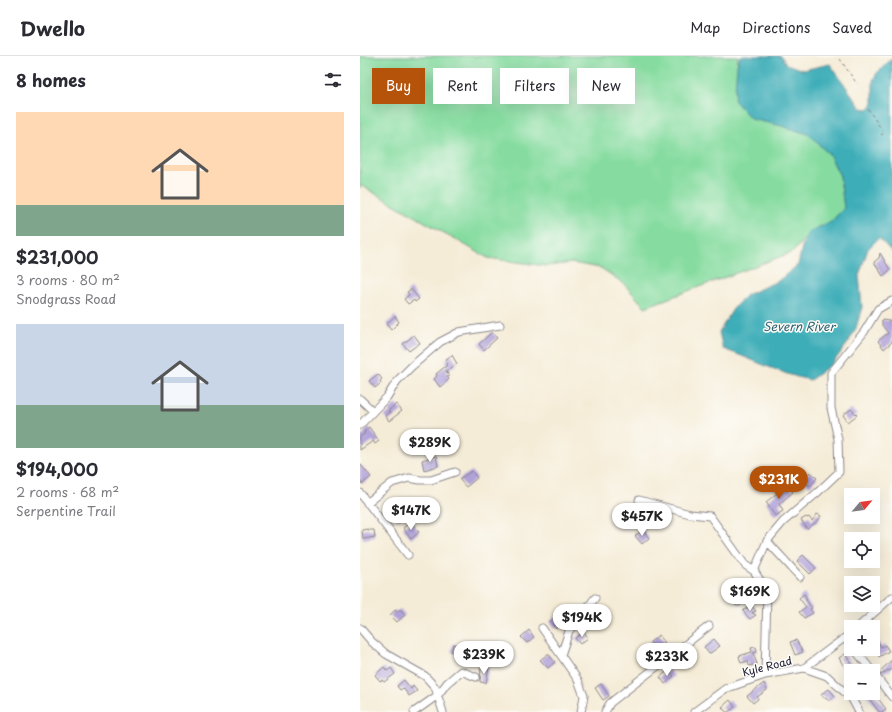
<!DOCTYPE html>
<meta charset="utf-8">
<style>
body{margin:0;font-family:"Playpen Sans",sans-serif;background:#f2f2f3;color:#2b2b33;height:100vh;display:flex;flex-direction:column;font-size:15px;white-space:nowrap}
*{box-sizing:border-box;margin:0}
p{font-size:13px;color:#7c7c81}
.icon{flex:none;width:22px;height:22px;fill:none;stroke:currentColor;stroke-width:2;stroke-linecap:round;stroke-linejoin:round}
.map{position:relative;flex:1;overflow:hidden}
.side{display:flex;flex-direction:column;background:#fff;width:360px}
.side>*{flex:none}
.top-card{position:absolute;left:12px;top:12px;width:380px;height:36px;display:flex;gap:8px}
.needle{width:26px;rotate:61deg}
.fabs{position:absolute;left:484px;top:432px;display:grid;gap:8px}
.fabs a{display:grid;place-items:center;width:36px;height:36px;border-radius:0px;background:#fff;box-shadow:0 4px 16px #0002;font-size:20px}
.price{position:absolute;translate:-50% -34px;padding:0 9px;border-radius:14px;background:#fff;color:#222;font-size:13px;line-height:26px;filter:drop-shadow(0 1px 2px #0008)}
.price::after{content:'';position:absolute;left:50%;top:24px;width:12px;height:9px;margin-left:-6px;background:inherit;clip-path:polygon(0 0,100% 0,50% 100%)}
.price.current{background:#b45309;color:#fff}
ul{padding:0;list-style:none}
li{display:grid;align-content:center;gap:8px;height:212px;padding:0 16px}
li span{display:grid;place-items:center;height:124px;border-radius:0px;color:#555}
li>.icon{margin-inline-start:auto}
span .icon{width:72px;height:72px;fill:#fffc;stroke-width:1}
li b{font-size:17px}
h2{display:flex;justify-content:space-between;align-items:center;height:48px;padding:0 16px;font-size:17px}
.pill{padding:0 14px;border-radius:0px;background:#fff;box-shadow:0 4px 16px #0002;font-size:14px;line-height:36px}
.pill.current{background:#b45309;color:#fff}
header{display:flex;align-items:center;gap:24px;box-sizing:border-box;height:56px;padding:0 20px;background:#fff;border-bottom:1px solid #e1e1e2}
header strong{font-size:19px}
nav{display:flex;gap:22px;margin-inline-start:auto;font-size:14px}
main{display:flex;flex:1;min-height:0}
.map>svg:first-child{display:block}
.green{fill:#86dca0;stroke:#547f6e}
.water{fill:#3dadb8;stroke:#30687a}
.building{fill:#b0a1d9}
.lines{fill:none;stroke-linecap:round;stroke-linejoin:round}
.minor-casing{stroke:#8c8789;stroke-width:9}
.path{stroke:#8c8789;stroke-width:1;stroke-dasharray:3 3;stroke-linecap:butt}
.minor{stroke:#fff;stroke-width:7}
.labels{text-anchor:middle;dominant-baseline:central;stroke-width:3;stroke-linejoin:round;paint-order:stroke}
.street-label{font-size:11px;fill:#22223b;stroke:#fdfcf7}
.water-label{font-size:12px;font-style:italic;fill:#2e6173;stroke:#fdfcf7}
</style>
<header>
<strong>Dwello</strong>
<nav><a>Map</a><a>Directions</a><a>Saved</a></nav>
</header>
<main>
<section class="side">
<h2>8 homes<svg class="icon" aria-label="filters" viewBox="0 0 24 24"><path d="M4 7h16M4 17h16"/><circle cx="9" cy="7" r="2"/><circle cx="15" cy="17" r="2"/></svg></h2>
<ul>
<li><span style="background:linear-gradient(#ffd9b3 75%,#7fa58c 0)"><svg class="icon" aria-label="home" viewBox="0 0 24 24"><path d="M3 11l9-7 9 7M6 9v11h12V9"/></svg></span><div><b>$231,000</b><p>3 rooms · 80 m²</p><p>Snodgrass Road</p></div></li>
<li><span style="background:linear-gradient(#c9d6e8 65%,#7fa58c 0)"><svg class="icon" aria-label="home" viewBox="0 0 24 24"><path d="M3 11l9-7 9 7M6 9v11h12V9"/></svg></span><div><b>$194,000</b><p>2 rooms · 68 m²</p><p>Serpentine Trail</p></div></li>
</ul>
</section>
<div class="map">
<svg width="532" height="656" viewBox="0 0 532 656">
<rect width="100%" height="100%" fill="#fdfcf7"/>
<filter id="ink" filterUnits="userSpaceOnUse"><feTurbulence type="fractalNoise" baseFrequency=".025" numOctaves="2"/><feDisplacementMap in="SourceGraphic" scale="8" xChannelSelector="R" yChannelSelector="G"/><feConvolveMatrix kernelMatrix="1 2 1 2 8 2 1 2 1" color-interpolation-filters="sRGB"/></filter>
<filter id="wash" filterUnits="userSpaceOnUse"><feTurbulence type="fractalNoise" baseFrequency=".012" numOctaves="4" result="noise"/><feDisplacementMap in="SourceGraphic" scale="16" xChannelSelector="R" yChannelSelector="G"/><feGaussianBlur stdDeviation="0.9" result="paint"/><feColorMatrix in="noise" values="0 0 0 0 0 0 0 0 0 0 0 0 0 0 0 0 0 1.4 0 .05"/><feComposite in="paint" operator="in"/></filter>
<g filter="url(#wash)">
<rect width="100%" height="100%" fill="#f5ecd7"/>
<path class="green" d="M0 0H378L377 10 422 70 448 78 469 98 480 120 484 152 471 166 448 176 446 181 433 196 285 251 263 227 241 212 212 207 186 210 128 202 2 130 0 132Z"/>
<path class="water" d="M380 0H421L426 8 443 14 470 8 501 52 508 53 513 48V24L517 17 532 2V196L519 182 508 193 499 219 502 251 496 272 488 287 472 308 450 324C419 318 393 303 363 293L359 276 373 253 386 239 418 225 438 209 442 191 448 176 471 166 484 152 480 120 469 98 448 78 422 70 391 63 374 44 377 10Z"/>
<g id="blocks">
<path class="building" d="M520 197 530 214 523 220 514 206 519 202Z
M51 233 59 243 55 246 54 244 48 248 44 243 49 239 47 236Z
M35 260 39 266 31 274 26 268Z
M532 263V286L524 293 518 285 528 277 522 269V264L529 265Z
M132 276 137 282 124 294 119 288Z
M54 279 60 287 49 295 43 288Z
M92 299 97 308 86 315 89 320 87 321 89 323 80 331 74 323 77 320 76 318 87 309 85 305 87 304 86 303Z
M18 318 22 323 20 325 21 327 15 332 9 325Z
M36 348 42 355 29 365 25 360 30 356 28 355Z
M491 353 497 359 488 366 483 359Z
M9 371 19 385 15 388 13 385 0 394V381L5 377 4 376Z
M76 400 78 410 64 414 62 404Z
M0 408 11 421 2 428 0 424Z
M112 415 117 422 106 431 99 423Z
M450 416 457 422 450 430 446 427 448 424 445 421Z
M427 429 433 436 419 448 423 455 415 460 406 446Z
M36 450 44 460 38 464 33 458 32 459 29 454 33 451 34 452Z
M457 458 461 460 458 465 447 473 441 464 446 461 447 462 449 461 452 465Z
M52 467 59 476 51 483 43 472 48 468 49 469Z
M8 473V474H14L15 481 3 483 2 474Z
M283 474 289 482 282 488 275 480Z
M443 499 456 512 450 518 437 505Z
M379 525 381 527 383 525 385 527 386 525 390 529 377 539 373 533 375 531 373 529Z
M444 538 447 543 446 544 452 552 450 553 453 557 444 562 439 556 446 551 439 542Z
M391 549 396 555 392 557 396 559 390 563 383 555Z
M40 553 45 559 37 566 30 559 35 554 37 556Z
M201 557 205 562 201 565 203 568 196 573 190 565Z
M169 574 174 581 167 587 161 581Z
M224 576 228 582 220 588 215 582Z
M299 579 305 587 303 589V590L297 595 296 594 295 595 290 586Z
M354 583 360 590 349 598 344 591Z
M436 584 443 596 435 599 430 586Z
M517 584 521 591 525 589 529 595 519 601 518 598 516 599 513 595V587Z
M93 588 108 592 107 598 91 596Z
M396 591 397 596 393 597 397 608 389 610 388 605 381 607 379 600 392 596 391 592Z
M188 598 195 606 188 612 180 604Z
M485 598 496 615H491V623L479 602Z
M532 604V613L529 615 528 614 521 619 519 616Z
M24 611 27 615 31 612 35 618 24 626 22 624 20 625 15 619Z
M121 611 129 612 126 627 120 626Z
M309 614 314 620 305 628 300 621Z
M44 624 51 633 53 630 57 635 49 640 43 632 40 634 37 630Z
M404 627 407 634 397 641 398 643 393 647 387 640Z
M241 628 249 640 243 644 235 632Z
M469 633 475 640 469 645 466 641 464 642 461 638Z
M505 637H514L526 653 522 656H519Z
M370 644 375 651 368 656H366L362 651Z"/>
</g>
</g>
<g filter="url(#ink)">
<use href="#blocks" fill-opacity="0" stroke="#8c8789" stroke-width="1"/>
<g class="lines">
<defs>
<path id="minor" d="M0 343 13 355
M0 369 27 341 37 325 52 310 80 286 99 276 140 269
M0 437 48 499
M279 444 330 458 350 460 385 509 394 515 407 535 405 619
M7 447 32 427 49 422 60 424H71L95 416
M407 485 440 521
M394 515 407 485 423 466 458 436 479 416 478 383 471 352V317L504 276 518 253 532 245
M378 546 401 526
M498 571 532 541
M0 572 12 586 26 598 65 620 75 631 83 656
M182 572 218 624 224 640 221 656
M485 582 491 589
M494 593 512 615
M201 599 209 575 235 542
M444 612 491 577
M513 617 532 641
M54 656 78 639 87 627 101 615 116 621
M245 656 250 647 349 570
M334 656 365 633 405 619 444 612 467 620 492 643 499 656"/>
</defs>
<use href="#minor" class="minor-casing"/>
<path class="path" d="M480 3 497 28
M508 53 524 77 521 79"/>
<use href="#minor" class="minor"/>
</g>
</g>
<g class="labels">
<g class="street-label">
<text transform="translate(407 610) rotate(-14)">Kyle Road</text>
</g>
<g class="water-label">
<text x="439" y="270">Severn River</text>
</g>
</g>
</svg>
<div class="fabs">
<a><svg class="needle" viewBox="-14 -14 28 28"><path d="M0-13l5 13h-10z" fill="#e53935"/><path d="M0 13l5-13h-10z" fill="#7c7c81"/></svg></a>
<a><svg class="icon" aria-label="locate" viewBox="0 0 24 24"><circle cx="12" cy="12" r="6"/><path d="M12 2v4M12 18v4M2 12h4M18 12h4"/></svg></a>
<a><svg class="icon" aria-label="layers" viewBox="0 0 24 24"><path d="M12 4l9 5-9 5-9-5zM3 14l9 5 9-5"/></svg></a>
<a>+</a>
<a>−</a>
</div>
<b class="price" style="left:70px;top:407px">$289K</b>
<b class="price current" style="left:419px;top:444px">$231K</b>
<b class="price" style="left:51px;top:475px">$147K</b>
<b class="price" style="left:282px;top:481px">$457K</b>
<b class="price" style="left:390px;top:556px">$169K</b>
<b class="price" style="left:222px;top:582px">$194K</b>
<b class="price" style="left:124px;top:619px">$239K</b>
<b class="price" style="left:307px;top:621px">$233K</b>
<div class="top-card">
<a class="pill current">Buy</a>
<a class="pill">Rent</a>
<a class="pill">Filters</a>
<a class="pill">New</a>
</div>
</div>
</main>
